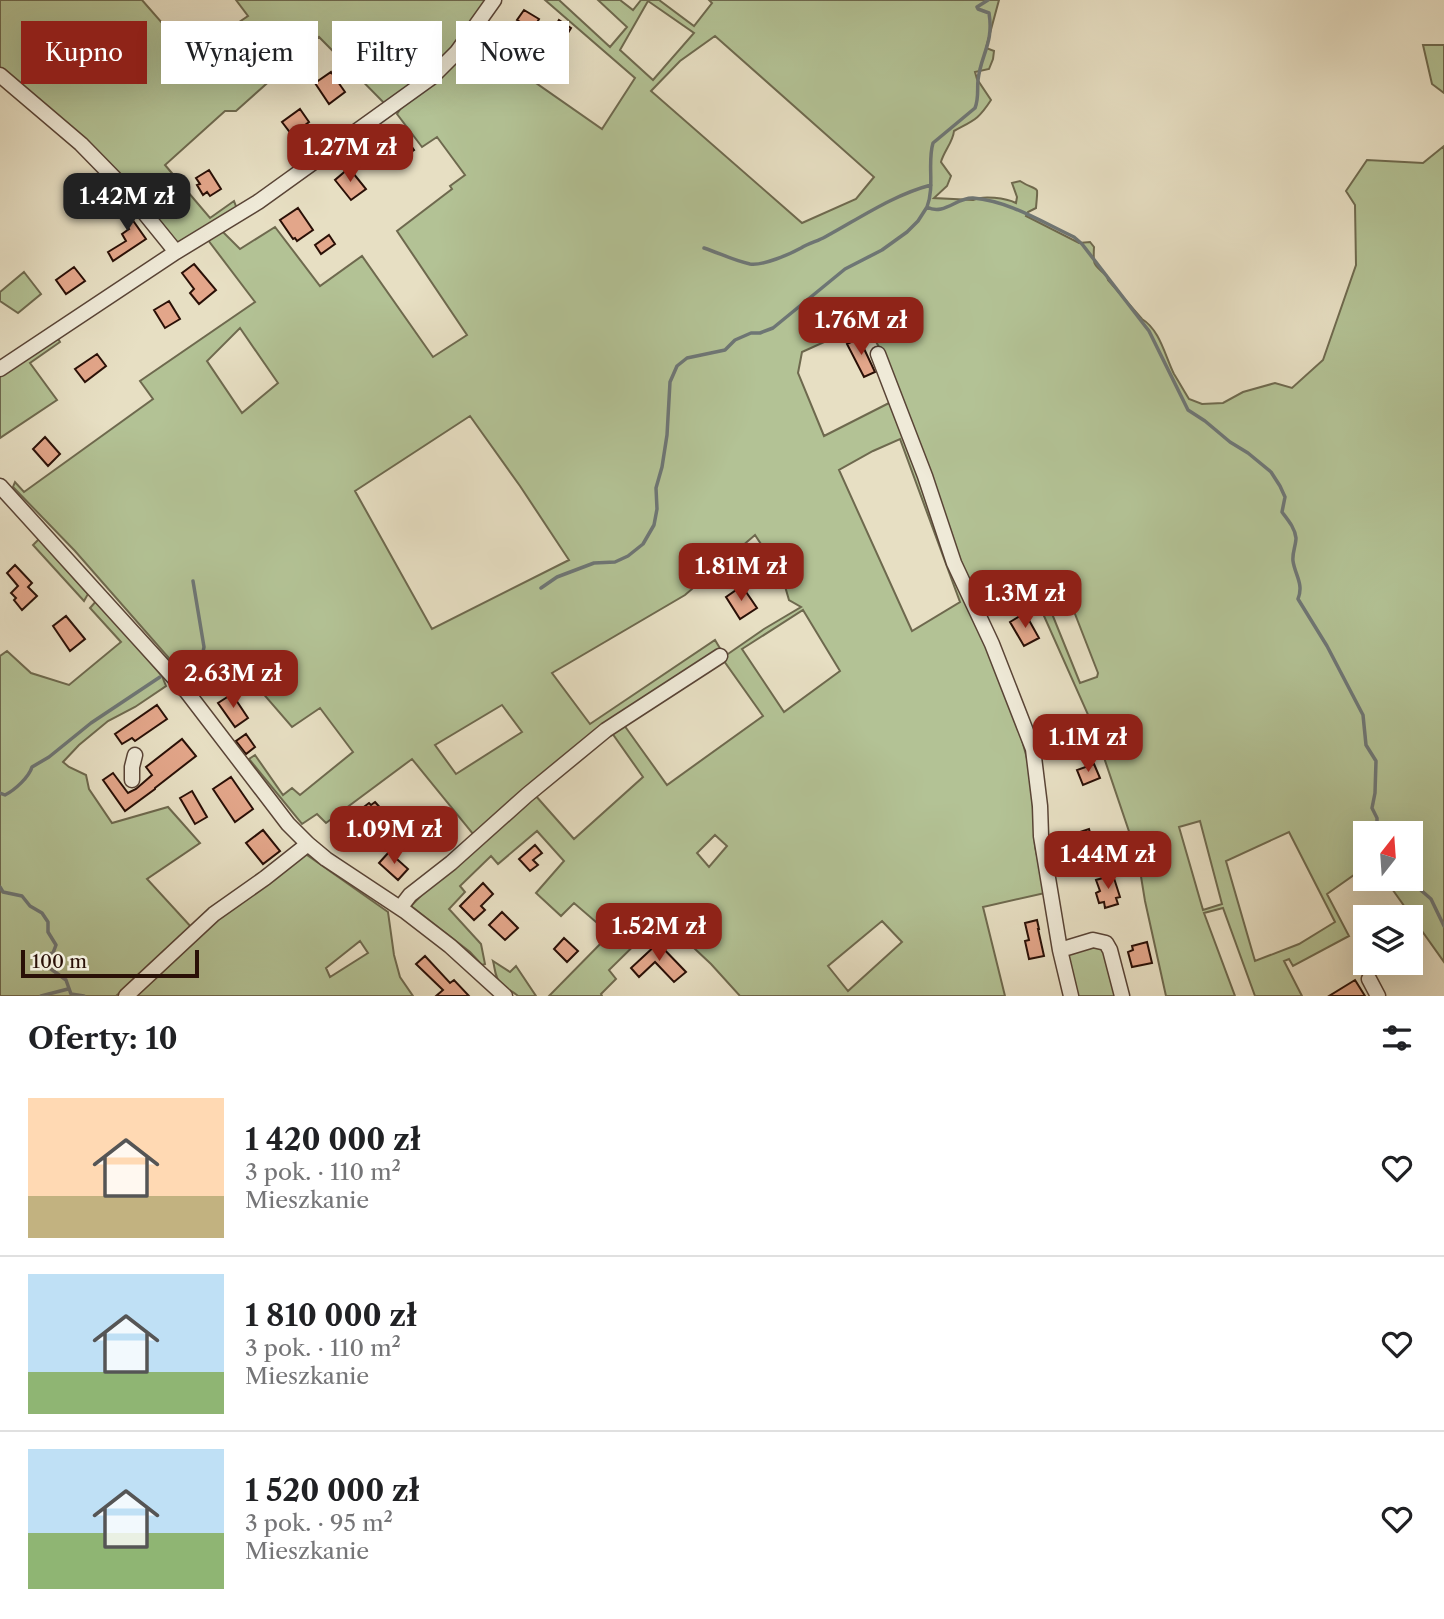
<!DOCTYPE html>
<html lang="pl">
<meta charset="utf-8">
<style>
body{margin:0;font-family:"Libre Caslon Text",serif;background:#f2f2f2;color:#202124;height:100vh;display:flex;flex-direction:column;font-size:26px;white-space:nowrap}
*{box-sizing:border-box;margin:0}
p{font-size:23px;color:#757577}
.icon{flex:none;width:38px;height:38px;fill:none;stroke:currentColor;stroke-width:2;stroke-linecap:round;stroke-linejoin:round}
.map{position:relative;height:996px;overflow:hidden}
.side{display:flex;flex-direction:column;background:#fff;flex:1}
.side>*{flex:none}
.top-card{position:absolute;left:21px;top:21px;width:700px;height:63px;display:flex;gap:14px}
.needle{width:46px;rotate:17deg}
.tools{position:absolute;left:1353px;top:821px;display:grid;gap:14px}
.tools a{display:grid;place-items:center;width:70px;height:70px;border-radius:0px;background:#fff;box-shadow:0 7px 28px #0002;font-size:35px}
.scale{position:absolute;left:21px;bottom:18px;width:178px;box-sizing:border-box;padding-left:7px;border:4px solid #2a1007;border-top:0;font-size:19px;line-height:24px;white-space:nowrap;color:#2a1007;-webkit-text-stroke:5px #efead8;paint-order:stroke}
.price{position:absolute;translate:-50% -60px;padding:0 16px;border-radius:14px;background:#8f2418;color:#fff;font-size:23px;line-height:46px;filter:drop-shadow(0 2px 4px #0008)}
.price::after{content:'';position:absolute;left:50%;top:42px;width:21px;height:16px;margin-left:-10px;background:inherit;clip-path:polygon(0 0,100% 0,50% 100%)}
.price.selected{background:#222;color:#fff}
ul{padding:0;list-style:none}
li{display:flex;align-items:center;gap:21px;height:175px;padding:0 28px}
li+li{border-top:2px solid #e0e0e0}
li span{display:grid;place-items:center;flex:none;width:196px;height:140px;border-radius:0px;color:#555}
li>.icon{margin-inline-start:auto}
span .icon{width:84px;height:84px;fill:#fffc;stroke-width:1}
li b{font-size:30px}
h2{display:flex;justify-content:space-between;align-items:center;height:84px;padding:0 28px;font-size:30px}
.tag{padding:0 24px;border-radius:0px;background:#fff;box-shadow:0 7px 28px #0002;font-size:24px;line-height:63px}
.tag.selected{background:#8f2418;color:#fff}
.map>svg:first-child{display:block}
.green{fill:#b3c295;stroke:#6e694e;stroke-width:2;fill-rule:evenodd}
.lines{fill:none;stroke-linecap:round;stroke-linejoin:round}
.stream{stroke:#6e7675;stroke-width:3.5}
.building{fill:#e3a68a;stroke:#2a1007;stroke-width:2}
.minor-casing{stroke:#594436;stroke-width:17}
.minor{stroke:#efead8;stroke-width:14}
</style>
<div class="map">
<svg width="1444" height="996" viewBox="0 0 1444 996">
<rect width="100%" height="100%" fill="#e7dfc3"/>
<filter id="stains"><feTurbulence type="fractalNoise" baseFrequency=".00286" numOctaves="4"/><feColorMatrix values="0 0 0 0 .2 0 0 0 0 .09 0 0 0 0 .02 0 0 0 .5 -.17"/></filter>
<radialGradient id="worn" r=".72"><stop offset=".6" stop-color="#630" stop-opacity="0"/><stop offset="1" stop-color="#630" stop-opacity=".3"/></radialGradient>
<path class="green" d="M0 0H142L190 55 248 16 236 0H487C477 14 468 28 457 41 436 66 410 84 385 104L319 37 236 111H225L165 165 210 218 234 201 237 209 178 246 0 71Z
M545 0H559L610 47 627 27 598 0H620L633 10 641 0H659L694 26 712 3 709 0H999L986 48 994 51 993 59 989 69 975 72 977 79 991 100C978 120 974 120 954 131 953 142 944 151 941 162L951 176 947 186 934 198 973 200C983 195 1006 198 1016 203L1017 197 1012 183 1020 181C1040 194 1038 181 1036 208L1028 212 1026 216 1079 243 1090 242 1094 247C1093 265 1093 264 1107 276L1108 280 1142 319C1160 330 1165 356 1174 374 1179 382 1184 391 1189 399L1202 404 1223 403 1243 392 1275 383 1292 388 1323 360 1356 265 1355 205 1346 191 1367 160 1423 163 1444 146V962L1385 879 1410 878V833H1365V872L1354 875 1327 894 1349 936 1293 966 1289 959 1284 961 1302 996H1255L1223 908 1204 913 1235 996H1166L1145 901 1138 858 1094 728 1036 598 984 614 955 548 880 349 866 323 802 352 798 373 824 436 891 402 1017 722 1031 773 1035 846 1045 893 983 907 1005 996H740L711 964 662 918 609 970 616 979 601 994 602 996H549L610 934 574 903 561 916 536 893 564 861 537 831 498 864 491 856 460 886 465 892 449 909 481 944 485 964 482 965 470 952 411 906 432 884 535 795 574 839 643 777 612 733 624 725 667 785 763 716 724 661 725 656 764 629 801 607 789 600 782 576 755 535 685 595 552 673 590 724 715 640 721 650 473 834 412 759 326 823 317 814 302 824 249 759 255 755 283 795 292 788 300 795 353 752 320 708 292 727 235 661 196 689 75 551 13 487 15 482 24 492 153 399 140 381 255 302 208 240 222 231 240 249 275 227 320 286 362 256 433 357 467 335 397 231 452 189 450 186 465 175 437 137 422 147 397 114 403 105 473 39 602 129 635 78ZM648 1 694 33 653 80 620 50ZM715 36 874 177 856 199 802 223 651 91 680 61ZM240 328 278 383 242 413 207 361ZM470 416 520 486 569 560 432 629 355 491ZM900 439 960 602 912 631 839 470 873 451ZM1063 591 1068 596 1098 673 1097 677 1080 683 1046 599ZM803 610 840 671 784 712 742 649ZM502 705 522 732 456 774 435 745ZM1200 821 1222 904 1203 910 1179 827ZM1289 832 1335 922 1299 944 1255 961 1226 861ZM715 835 727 846 709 867 697 853ZM882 921 902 942 848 991 828 966Z
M1423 45H1444V93L1432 84Z
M24 272 41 294 18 313 0 301V292Z
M57 337 60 342 30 363 57 400 0 438V375Z
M39 539 88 594 84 601 33 545Z
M97 600 162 676 166 686 135 707 108 721 79 745 63 762 69 767 86 775 89 789 112 823 168 807 200 843 147 879 193 929 116 996H0V656L7 651 31 673 69 685 121 642 90 608Z
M302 855H307L388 912 394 955 400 977 413 996H129L223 912ZM360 941 368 953 330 977 326 968Z
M1102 945 1117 996H1076L1068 955 1072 953Z
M493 961 510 972 516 966 536 996H518C513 991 507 990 502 985 495 980 495 968 493 961Z"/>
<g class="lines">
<path class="stream" d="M988 0 977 7 978 9 989 13C994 43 981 54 978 80 977 90 979 98 975 108L933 143C927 163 935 186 927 207 944 216 957 197 973 198 1009 201 1042 222 1074 237L1082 244 1149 331 1188 410 1205 421 1230 442 1248 453 1271 472 1280 486 1285 497 1282 512C1288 520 1295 528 1296 538 1296 545 1292 553 1293 561 1295 575 1304 584 1298 599L1327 646 1363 715 1366 745 1376 761 1375 793 1372 808 1377 818V826L1380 833
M704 248C719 253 735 261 750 264 763 266 790 254 801 248 809 243 818 241 825 237 860 218 893 195 931 185
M541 588 557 577 594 563 615 562 628 556 643 544 654 525 657 509 656 488 662 467 667 435 670 382 677 366 687 358 725 350 735 340 751 333H760L773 328 845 269 882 250 907 232 918 221 927 207
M178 664C186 659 194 660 202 657L204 647 193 581
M0 793 5 795C15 790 29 777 32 767L49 757 91 723 160 677
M1407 878 1431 899 1444 926
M0 887 3 892 22 896 30 906 42 913 48 922V932L56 945 53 953 39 957 40 961 66 980 71 994 84 996
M41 996 68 989"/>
</g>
<path class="building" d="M524 10 539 19 529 36 518 29 522 23 517 20Z
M559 20 571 28 563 41 551 33Z
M331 72 345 92 329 104 315 83Z
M300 109 309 122 292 135 282 122Z
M399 128 414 150 403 158 388 136Z
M349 168 366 189 351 200 335 180Z
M209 170 221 189 210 196 207 192 203 195 197 185 200 184 196 178Z
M122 201 130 210 127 212 146 239 113 261 108 252 126 241 122 234 129 229 113 208Z
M298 208 313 230 297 241 295 238 293 239 280 220Z
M329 235 335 244 321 254 315 245Z
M194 264 216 290 199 304 190 293 194 289 182 273Z
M74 267 85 281 66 294 56 280Z
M169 301 180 319 165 328 154 310Z
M859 338 875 372 864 377 847 344Z
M97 354 106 366 85 382 75 369Z
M45 437 60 454 48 466 33 449Z
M15 565 32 583 28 587 37 596 22 610 14 600 16 598 11 593 18 586 7 573Z
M742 586 757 608 740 619 726 597Z
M1025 613 1039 638 1024 646 1010 622Z
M66 616 85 639 70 651 53 626Z
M232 694 248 718 235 727 218 703Z
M157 705 167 719 135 741 132 738 122 744 115 734Z
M246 734 255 747 246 754 236 741Z
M182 739 196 756 155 788V789L125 811 103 780 113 773 128 793 136 789 152 775 146 767Z
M1094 764 1100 778 1083 785 1077 770Z
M231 777 253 809 235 822 213 789Z
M192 791 207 817 195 824 180 798Z
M375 802 384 812 367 826 356 813 369 803 371 805Z
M400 812 406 820 415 813 425 826 408 839 392 819Z
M1089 829 1091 836 1093 835 1097 849 1078 855 1073 841H1075L1074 834Z
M263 830 280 851 263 864 246 843Z
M535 845 542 853 533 860 538 865 530 871 519 859Z
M389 852 408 869 398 880 379 863Z
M1113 875 1120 897 1116 898 1118 904 1105 908 1104 902 1099 903 1096 893 1100 891 1096 880Z
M483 883 493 894 481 906 485 910 474 920 460 906Z
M502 912 518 928 505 940 489 925Z
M1037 920 1039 929H1038L1044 956 1029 959 1025 941 1029 940 1025 923Z
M564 938 578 951 567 962 554 949Z
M1147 942 1152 963 1132 967 1128 952 1133 950 1132 946Z
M658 943 686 972 674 982 655 962 639 977 631 968Z
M425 956 450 983 454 980 469 996H436L443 990 416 964Z
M1355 980 1365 996H1329Z"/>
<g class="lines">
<defs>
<path id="minor" d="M0 75 81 144 125 189 176 252
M878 354 925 476 954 563 992 644 1033 749 1040 806 1041 836 1060 950 1071 996
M0 369 176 252 258 202 432 77 457 52 494 0
M0 486 187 692 288 824 308 844 326 859 406 912 450 946 505 996
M132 780V767L135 755
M400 908 410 895 451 863 527 795 606 730 720 656
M1060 950 1093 940 1106 943 1110 950 1122 996
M1369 979 1378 996
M126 996 214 914 265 878 308 844"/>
</defs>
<use href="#minor" class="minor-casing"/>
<use href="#minor" class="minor"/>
</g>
<rect width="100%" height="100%" filter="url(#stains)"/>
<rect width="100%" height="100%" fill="url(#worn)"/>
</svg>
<div class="tools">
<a><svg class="needle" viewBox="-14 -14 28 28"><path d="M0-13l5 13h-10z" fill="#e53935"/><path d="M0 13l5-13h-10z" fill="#757577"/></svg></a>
<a><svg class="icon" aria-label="layers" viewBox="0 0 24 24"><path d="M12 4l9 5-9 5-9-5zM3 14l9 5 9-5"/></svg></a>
</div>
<div class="scale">100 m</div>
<b class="price" style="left:350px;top:184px">1.27M zł</b>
<b class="price selected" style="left:127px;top:233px">1.42M zł</b>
<b class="price" style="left:861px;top:357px">1.76M zł</b>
<b class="price" style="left:741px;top:603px">1.81M zł</b>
<b class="price" style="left:1025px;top:630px">1.3M zł</b>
<b class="price" style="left:233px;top:710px">2.63M zł</b>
<b class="price" style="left:1088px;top:774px">1.1M zł</b>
<b class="price" style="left:394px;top:866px">1.09M zł</b>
<b class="price" style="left:1108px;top:891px">1.44M zł</b>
<b class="price" style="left:659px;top:963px">1.52M zł</b>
<div class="top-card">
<a class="tag selected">Kupno</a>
<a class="tag">Wynajem</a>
<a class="tag">Filtry</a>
<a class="tag">Nowe</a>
</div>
</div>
<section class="side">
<h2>Oferty: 10<svg class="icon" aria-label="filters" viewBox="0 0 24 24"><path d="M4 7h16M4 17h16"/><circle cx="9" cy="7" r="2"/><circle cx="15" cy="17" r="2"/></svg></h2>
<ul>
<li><span style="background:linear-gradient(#ffd9b3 70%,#c2b280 0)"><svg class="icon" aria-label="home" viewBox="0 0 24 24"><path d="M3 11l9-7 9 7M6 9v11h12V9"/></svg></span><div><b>1 420 000 zł</b><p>3 pok. · 110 m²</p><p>Mieszkanie</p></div><svg class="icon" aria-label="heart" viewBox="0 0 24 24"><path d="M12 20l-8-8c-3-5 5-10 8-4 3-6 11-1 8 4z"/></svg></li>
<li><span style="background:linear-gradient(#bfe0f5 70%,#8fb573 0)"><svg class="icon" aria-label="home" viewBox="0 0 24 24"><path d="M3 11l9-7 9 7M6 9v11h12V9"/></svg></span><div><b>1 810 000 zł</b><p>3 pok. · 110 m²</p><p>Mieszkanie</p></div><svg class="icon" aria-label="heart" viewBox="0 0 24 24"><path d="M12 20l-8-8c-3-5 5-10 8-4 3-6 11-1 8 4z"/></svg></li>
<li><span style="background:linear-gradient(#bfe0f5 60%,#8fb573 0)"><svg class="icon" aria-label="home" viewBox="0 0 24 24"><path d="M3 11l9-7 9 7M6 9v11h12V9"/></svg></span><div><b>1 520 000 zł</b><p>3 pok. · 95 m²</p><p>Mieszkanie</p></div><svg class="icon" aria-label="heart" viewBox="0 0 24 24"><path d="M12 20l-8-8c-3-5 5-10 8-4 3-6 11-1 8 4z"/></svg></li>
</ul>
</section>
